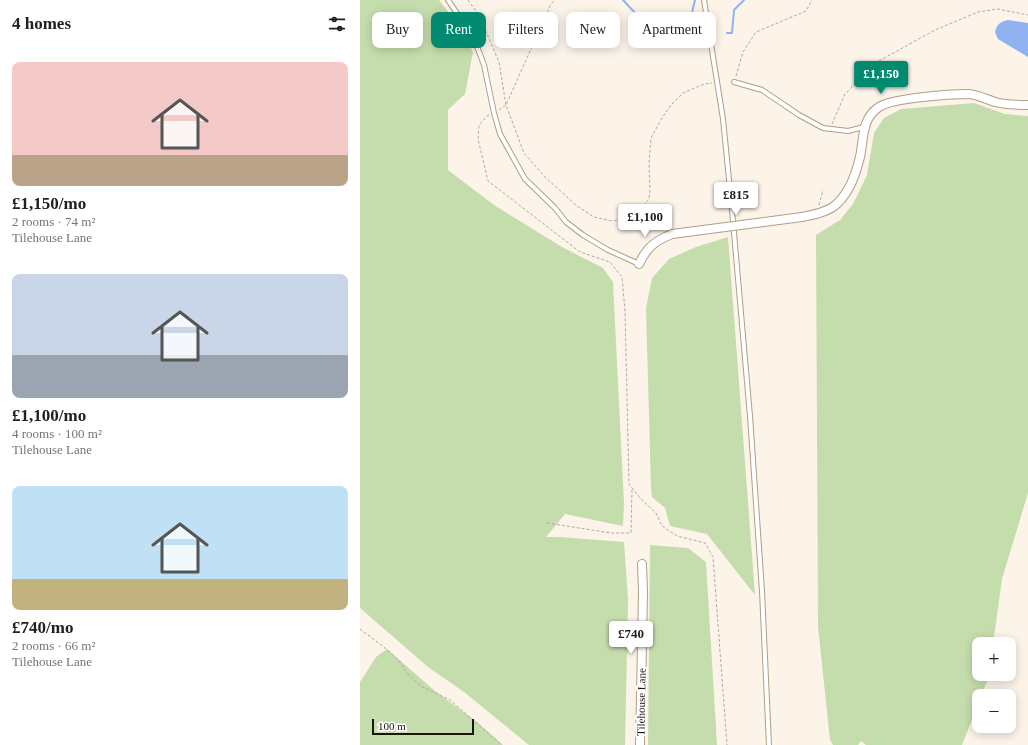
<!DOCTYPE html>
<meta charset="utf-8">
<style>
body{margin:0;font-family:"Times New Roman",serif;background:#f2f2f2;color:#202124;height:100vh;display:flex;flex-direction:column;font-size:15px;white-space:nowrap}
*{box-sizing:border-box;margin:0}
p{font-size:13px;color:#757577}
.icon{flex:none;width:22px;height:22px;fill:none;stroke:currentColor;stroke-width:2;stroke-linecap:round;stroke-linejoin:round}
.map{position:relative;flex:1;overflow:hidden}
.side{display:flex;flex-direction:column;background:#fff;width:360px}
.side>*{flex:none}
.top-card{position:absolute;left:12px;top:12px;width:380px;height:36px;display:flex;gap:8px}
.fabs{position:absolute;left:612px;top:637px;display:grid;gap:8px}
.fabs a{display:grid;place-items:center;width:44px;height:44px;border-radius:8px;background:#fff;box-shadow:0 2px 10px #0003;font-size:20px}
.scale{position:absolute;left:12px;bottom:10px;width:102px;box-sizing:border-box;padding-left:4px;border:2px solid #1c150c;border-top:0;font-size:11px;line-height:14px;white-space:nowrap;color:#1c150c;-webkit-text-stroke:3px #fff;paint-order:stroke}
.price{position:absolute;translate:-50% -34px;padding:0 9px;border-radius:4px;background:#fff;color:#222;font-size:13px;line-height:26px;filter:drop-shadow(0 1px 2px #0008)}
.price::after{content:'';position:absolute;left:50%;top:24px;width:12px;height:9px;margin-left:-6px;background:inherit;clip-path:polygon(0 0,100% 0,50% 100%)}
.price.on{background:#018a70;color:#fff}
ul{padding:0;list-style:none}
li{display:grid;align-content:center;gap:8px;height:212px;padding:0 12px}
li span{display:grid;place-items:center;height:124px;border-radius:8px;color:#555}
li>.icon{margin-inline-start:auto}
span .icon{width:72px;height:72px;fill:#fffc;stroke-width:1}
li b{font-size:17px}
h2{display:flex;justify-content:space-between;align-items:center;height:48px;padding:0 12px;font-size:17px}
.chip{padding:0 14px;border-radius:8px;background:#fff;box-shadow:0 2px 10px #0003;font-size:14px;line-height:36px}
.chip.on{background:#018a70;color:#fff}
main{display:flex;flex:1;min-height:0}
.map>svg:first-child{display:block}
.green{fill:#c5ddad}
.water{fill:#90b2f3}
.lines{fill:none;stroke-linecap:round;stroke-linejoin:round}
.stream{stroke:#90b2f3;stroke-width:2}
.service-casing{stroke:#b19e85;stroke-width:6}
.minor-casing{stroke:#b19e85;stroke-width:10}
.path{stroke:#b1a99f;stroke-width:1;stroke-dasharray:3 2;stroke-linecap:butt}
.service{stroke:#fff;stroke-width:4}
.minor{stroke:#fff;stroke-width:8}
.minor-bridge-casing{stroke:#b19e85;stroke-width:10;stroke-linecap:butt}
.minor-bridge{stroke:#fff;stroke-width:8}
.labels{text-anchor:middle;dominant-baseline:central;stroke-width:4;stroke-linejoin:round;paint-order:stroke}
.street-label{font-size:11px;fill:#1c150c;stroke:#fff}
</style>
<main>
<section class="side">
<h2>4 homes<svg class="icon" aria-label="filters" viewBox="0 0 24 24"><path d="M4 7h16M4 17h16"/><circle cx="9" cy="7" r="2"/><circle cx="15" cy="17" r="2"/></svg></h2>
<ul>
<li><span style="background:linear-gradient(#f6c9c9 75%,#b9a48a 0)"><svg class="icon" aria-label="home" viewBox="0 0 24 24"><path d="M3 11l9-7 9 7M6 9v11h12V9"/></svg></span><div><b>£1,150/mo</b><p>2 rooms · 74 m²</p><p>Tilehouse Lane</p></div></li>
<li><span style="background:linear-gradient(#c9d6e8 65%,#9aa5b1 0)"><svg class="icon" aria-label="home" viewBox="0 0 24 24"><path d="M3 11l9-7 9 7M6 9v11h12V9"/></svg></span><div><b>£1,100/mo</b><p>4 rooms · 100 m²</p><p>Tilehouse Lane</p></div></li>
<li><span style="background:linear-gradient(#bfe0f5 75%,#c2b280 0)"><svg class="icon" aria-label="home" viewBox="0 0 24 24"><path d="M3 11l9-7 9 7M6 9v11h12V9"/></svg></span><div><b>£740/mo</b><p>2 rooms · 66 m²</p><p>Tilehouse Lane</p></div></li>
</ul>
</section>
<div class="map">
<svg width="668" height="745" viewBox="0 0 668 745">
<rect width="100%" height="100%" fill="#fcf4e9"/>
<path class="green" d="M0 0H79L100 27 113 52 105 94 88 110V170L134 205 202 247 243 268 253 282 264 503 263 526 205 514 186 537H200L264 542 268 600 265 745H169L104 692 68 667 0 608Z
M614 103 645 114 668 116V493L642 579 633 644H619V674H629V676L621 696H619V702L602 745H506L501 741 498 745H473L470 740 458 627 456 235 480 220 493 204 507 175 514 133 524 118 541 109Z
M368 237 395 595 347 534 310 526 305 508 292 497 291 489 286 308 292 278 309 259 336 247Z
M290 545 328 548 346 562 357 745H288Z
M27 649 75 691 117 722 143 745H0V682L16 657Z"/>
<path class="water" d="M648 20 668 23V57L638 39 635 32C637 24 640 22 648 20Z"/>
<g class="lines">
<path class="stream" d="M263 0C274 12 286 25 301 32 311 36 325 36 335 38
M367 33H372L374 10 384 0
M326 37 335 0"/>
<defs>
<path id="service" d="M88 0 105 25 118 49 124 65 134 113 140 134 165 179 195 208 206 222 223 235 248 250 279 264
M344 0 363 119 372 210 390 416 402 591 409 745
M374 82 402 90 439 115 463 128 488 131 504 127"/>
<path id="minor" d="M442 217C453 215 464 213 473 207 488 196 496 174 500 157 504 139 501 119 519 107 532 98 591 94 609 94 618 95 626 99 635 102 646 105 657 105 668 105
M279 264C287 247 295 241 312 234
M280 745 283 592 282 564"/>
</defs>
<use href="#service" class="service-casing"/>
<use href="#minor" class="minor-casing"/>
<path class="path" d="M108 0 119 15 139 62 146 105 164 153 185 177 217 206 234 217 252 221 266 220 279 211 289 199 290 189 289 163 291 138 302 118 311 105 323 93 344 84 352 83
M376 76 383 52 396 32 446 11 452 0
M139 110 146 105 191 4 195 0
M129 115 127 116 119 125 118 139 128 181 220 252 250 262 262 277 265 311 269 484 280 498 296 513 302 526 317 536 345 543 353 557 367 745
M472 124 485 94 517 62 575 30 618 12 638 9 668 15
M459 205 463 190
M297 217 303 231
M187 523 251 533H271L272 489
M0 629 25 648 40 662 47 673 61 686 90 700 142 745"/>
<use href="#service" class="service"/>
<use href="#minor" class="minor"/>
<defs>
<path id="minor-bridge" d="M312 234 442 217"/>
</defs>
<use href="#minor-bridge" class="minor-bridge-casing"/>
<use href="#minor-bridge" class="minor-bridge"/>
</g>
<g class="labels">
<g class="street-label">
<text transform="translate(281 702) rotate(-89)">Tilehouse Lane</text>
</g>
</g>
</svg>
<div class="fabs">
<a>+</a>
<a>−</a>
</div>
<div class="scale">100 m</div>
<b class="price on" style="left:521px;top:95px">£1,150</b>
<b class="price" style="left:376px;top:216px">£815</b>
<b class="price" style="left:285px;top:238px">£1,100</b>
<b class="price" style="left:271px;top:655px">£740</b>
<div class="top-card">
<a class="chip">Buy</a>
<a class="chip on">Rent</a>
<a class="chip">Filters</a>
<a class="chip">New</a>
<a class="chip">Apartment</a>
</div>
</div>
</main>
